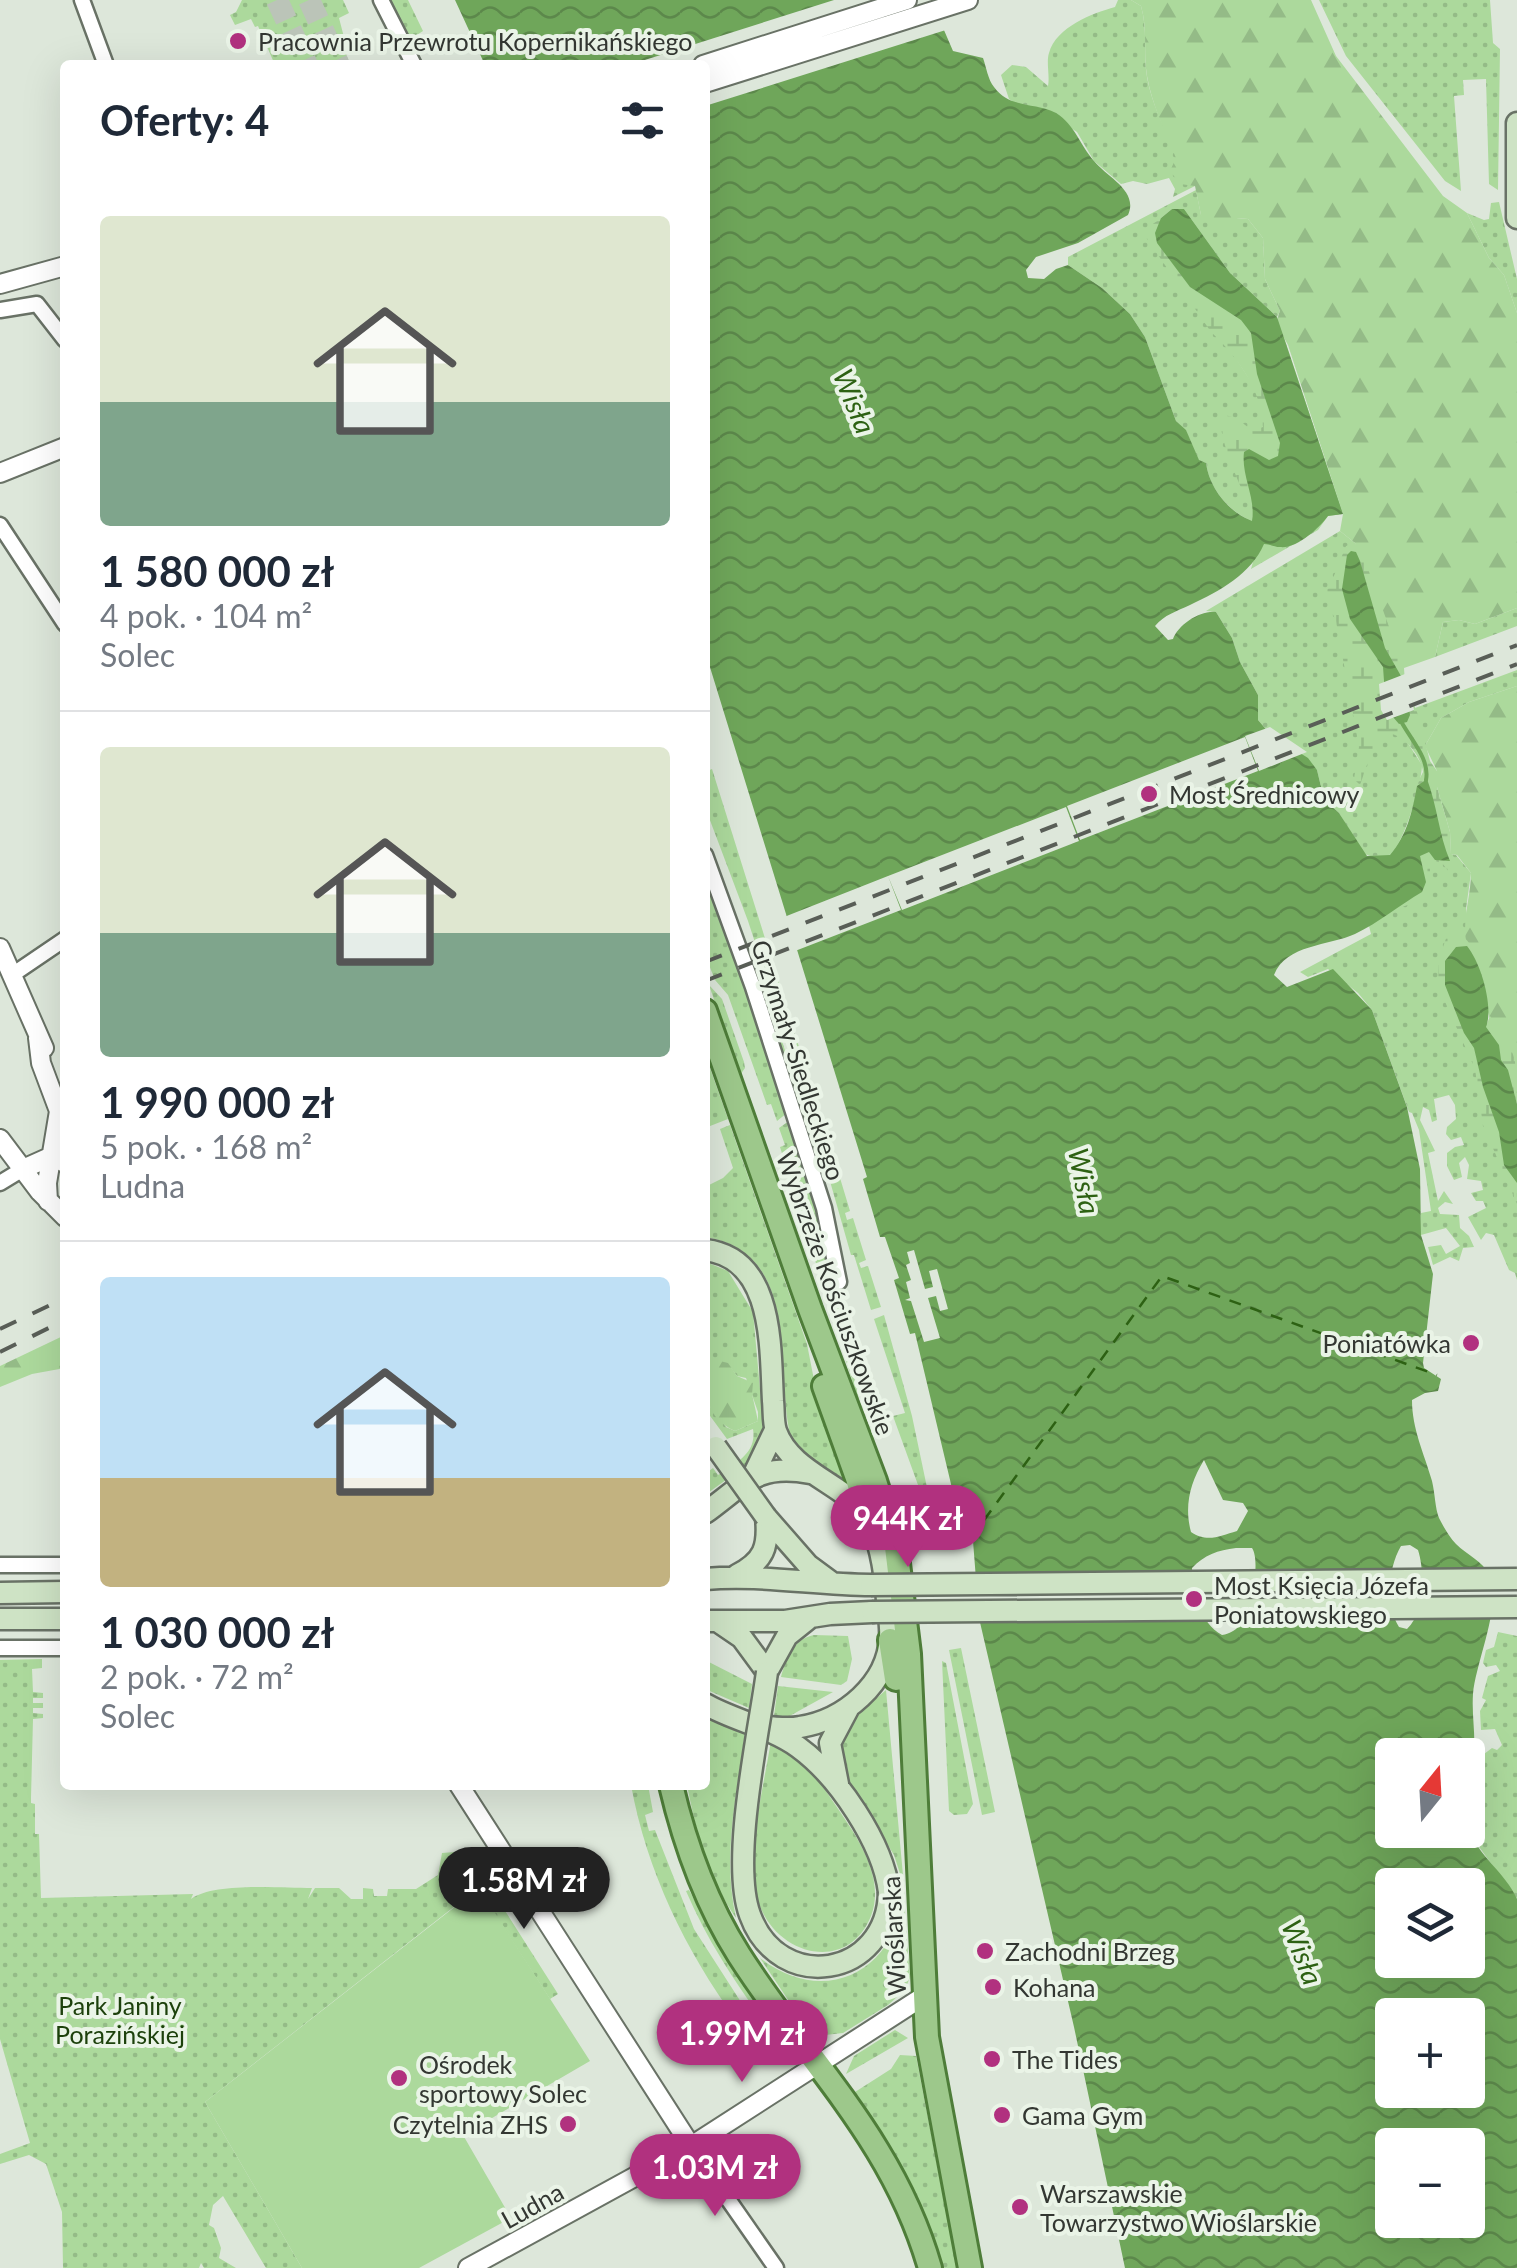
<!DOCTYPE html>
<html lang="pl">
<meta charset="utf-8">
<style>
body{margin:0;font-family:Lato,sans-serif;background:#f6f6f7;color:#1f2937;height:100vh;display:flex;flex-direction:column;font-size:38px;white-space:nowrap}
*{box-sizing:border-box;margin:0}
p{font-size:32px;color:#747a83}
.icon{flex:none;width:55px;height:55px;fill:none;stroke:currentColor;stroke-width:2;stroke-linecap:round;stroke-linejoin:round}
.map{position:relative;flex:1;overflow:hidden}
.drawer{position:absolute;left:60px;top:60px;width:650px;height:1730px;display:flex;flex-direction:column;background:#fff;border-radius:10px;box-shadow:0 10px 40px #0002}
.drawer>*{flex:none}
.needle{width:65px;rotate:18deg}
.controls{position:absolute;left:1375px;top:1738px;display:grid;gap:20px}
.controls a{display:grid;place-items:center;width:110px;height:110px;border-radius:10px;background:#fff;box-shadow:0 10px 40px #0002;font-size:50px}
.price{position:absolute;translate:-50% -85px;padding:0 22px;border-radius:35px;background:#b1317f;color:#fff;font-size:32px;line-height:65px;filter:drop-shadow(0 2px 5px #0008)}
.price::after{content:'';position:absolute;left:50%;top:60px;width:30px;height:22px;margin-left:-15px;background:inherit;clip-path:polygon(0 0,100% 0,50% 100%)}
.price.on{background:#222;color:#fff}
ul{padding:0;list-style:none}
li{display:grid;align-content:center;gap:20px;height:530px;padding:0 40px}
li+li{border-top:2px solid #e0e1e3}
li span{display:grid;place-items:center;height:310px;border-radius:10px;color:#555}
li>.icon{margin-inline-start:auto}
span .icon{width:180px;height:180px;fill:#fffc;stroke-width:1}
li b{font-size:42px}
h2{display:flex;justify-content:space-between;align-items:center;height:120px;padding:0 40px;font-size:42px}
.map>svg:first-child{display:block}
.grass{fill:url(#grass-dots)}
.forest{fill:url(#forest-firs)}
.wetland{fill:url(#wetland-marsh)}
.pitch{fill:#acd99c}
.water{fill:url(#water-waves);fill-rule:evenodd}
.pier{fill:#dde7da}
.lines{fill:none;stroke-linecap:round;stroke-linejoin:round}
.stream{stroke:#6fa65a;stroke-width:4}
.ferry{stroke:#2d6113;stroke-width:2.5;stroke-dasharray:12 10;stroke-linecap:butt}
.primary-tunnel{stroke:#bbc4b8;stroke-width:22;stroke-dasharray:22 11;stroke-linecap:butt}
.minor-casing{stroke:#697266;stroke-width:19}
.tertiary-casing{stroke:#697266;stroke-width:22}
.secondary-casing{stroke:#697266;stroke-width:25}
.primary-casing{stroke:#4e7d39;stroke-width:28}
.minor{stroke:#fff;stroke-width:14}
.tertiary{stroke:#fff;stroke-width:18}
.secondary{stroke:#cee3c5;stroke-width:20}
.primary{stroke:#9dc88b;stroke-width:22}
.rail{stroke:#595e57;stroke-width:4;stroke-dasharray:18 18;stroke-linecap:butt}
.secondary-bridge-casing{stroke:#697266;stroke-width:25;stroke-linecap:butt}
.secondary-bridge{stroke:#cee3c5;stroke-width:20}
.poi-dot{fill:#b1317f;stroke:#eaf4e7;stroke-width:4}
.labels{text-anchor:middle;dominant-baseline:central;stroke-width:8;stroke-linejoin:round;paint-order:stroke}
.poi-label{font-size:25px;fill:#333732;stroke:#eaf4e7;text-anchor:start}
.street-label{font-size:25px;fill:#333732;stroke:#eaf4e7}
.park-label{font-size:25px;fill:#1d410c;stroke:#eaf4e7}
.water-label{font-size:28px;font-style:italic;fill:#2d6113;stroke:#eaf4e7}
</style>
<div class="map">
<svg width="1517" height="2268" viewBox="0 0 1517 2268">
<defs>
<pattern id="grass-dots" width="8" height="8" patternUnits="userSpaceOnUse" patternTransform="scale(2.5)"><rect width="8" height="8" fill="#acd99c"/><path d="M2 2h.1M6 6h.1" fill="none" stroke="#94bb87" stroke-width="1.8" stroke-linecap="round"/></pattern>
<pattern id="forest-firs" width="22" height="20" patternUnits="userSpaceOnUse" patternTransform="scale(2.5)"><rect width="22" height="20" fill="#acd99c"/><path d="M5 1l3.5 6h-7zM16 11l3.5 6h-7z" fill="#94bb87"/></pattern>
<pattern id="wetland-marsh" width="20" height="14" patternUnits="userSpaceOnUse" patternTransform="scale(2.5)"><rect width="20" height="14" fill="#acd99c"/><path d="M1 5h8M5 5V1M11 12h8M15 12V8" fill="none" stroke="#94bb87"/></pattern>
<pattern id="water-waves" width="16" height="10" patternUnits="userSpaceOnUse" patternTransform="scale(2.5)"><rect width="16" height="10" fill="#6fa65a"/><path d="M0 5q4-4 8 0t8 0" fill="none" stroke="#5c884b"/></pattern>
</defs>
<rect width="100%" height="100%" fill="#dde7da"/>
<path class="grass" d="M242 0H343L349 13 339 18 345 41 342 43 350 65H275L258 26 255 27 251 19 235 25 230 15 236 12Z
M389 0H408L423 31 409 40Z
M1118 0H1131L1141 6C1148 30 1143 52 1147 77 1154 116 1177 151 1195 186L1173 197 1175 189 1169 178 1147 184 1133 181 1121 184 1094 161 1077 132 1038 107H1021L1009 99 1001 75 1012 65 1026 67 1048 86C1050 76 1046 62 1049 53 1056 27 1093 13 1115 7Z
M1319 0H1490L1493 43 1500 49 1498 190 1489 184 1486 79 1463 80 1464 95 1454 96 1461 191 1445 181 1346 56Z
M1196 190 1201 215 1248 219 1263 238 1265 279 1280 311 1277 317 1230 273 1184 209H1172L1161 218 1190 287 1275 419 1253 501 1252 521C1229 512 1209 488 1206 463L1199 461 1186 431 1176 421 1145 337 1130 314 1102 288 1068 265V257Z
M1499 202 1517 279V313L1504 275 1489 258 1467 213 1484 220 1489 219 1491 203Z
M1340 531 1355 543 1398 728 1422 765C1422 782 1403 849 1388 856 1381 859 1370 856 1364 854L1339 813 1332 808 1322 791 1317 770 1270 734 1258 720V695L1240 662 1232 638 1216 612 1206 611Z
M1517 608V626L1435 657 1443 622 1459 620 1475 624Z
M1517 670V686L1469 702 1441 718 1425 746 1415 708Z
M712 769 820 1114 813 1120 748 921 705 807V772Z
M1451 854 1456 855 1471 873 1466 909 1517 1183V1280L1515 1273 1509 1270 1494 1235 1486 1233 1481 1240 1468 1217 1486 1208 1483 1201H1476L1471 1193 1483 1190 1481 1181 1467 1179 1469 1165 1465 1157 1459 1163 1462 1177 1454 1180 1447 1166V1153L1455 1147 1464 1145 1461 1137 1451 1140 1446 1134 1447 1127 1456 1119 1455 1105 1449 1095 1434 1099 1437 1120 1432 1122 1429 1110 1423 1107 1420 1120 1435 1151 1428 1153 1438 1201 1444 1191 1453 1204 1445 1202 1438 1208 1440 1214 1459 1215 1460 1228 1469 1236 1474 1247 1463 1248 1459 1261 1450 1257 1433 1265 1428 1247 1441 1245 1446 1254 1460 1246 1446 1228 1421 1235V1213L1431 1211 1419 1130 1412 1113 1409 1112 1372 1010 1358 993 1328 969 1308 977 1300 972 1371 934 1369 926 1388 912 1420 862Z
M705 872 787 1113 777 1121 771 1104 767 1105 728 995 715 980 705 955Z
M758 966 804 1110 800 1111 754 968Z
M709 985 722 999 744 1062 745 1068 740 1075Z
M705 1054 728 1119 705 1128Z
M789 1121 821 1223 861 1409 780 1147 785 1145 779 1128Z
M823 1122 836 1162 829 1165 831 1170 837 1168 850 1211 845 1213 847 1220 853 1218 866 1260 859 1263 861 1268 868 1266 881 1307 871 1310 854 1255H851L814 1125Z
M730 1125 807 1344 814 1380 848 1485 821 1468 791 1439C774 1371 803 1252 705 1237V1187L723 1178 733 1168 720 1129Z
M706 1262 728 1271 753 1312 764 1433 751 1462 705 1495V1474L713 1468 718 1475C736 1463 757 1453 753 1429L727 1439 705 1409V1400L726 1427 735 1431 758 1421V1412L746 1378 737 1376 727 1363 710 1362 705 1357Z
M884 1315 912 1416 938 1540 893 1416 905 1413 874 1319Z
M1498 1632 1517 1636V1899L1469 1833 1472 1822 1468 1804 1475 1785 1468 1778 1476 1772 1484 1754 1492 1748 1497 1750 1502 1745 1495 1729 1481 1730 1480 1711 1486 1700 1482 1698 1488 1676 1500 1671 1496 1665 1486 1667 1483 1663 1486 1650 1494 1647Z
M814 1635 848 1636 852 1659 847 1681 841 1685 781 1677C786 1659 793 1639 814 1635Z
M961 1648 995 1812 982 1815 949 1650Z
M42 1659V1668L32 1669 33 1692 43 1693V1698H33V1703H43V1708H33V1713L43 1714V1718L33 1719 31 1798V1803L35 1804V1834H39L41 1898 193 1894 191 1899C214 1882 280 1888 312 1888L308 1899 315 1888H339L351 1899H363V1888L373 1889 374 1896H387L388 1889H416L438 1875 442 1853 467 1851 558 1994 550 1999 478 1888 205 2102 302 2268H266L223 2196 213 2205 209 2225 214 2228 221 2248 219 2258 236 2268H204L201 2263 199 2268H63L62 2212 46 2164 29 2155 0 2164V2154L30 2143 0 2039V1660Z
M705 1660 752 1684 749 1708 705 1689Z
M942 1661 946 1663 973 1804 967 1814 954 1815 949 1811Z
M778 1686 833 1692 786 1718 774 1716Z
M886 1690 904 1886 894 1855 839 1765 837 1738 844 1726Z
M705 1717 745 1732C737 1794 722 1856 736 1918 709 1879 696 1832 687 1785H705Z
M771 1740C781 1747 793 1753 803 1761 814 1770 822 1786 830 1797 852 1830 887 1874 871 1916 847 1976 773 1954 758 1900 745 1855 764 1787 771 1740Z
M631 1785H648L653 1812 645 1815 649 1831 655 1830 694 1929 748 2013 736 2020C685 1949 647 1872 631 1785Z
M689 1890 726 1958 787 2040 790 2057C750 2004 712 1952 686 1891Z
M903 1894 910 1977 905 1990 888 2005 843 2033 825 2035 807 2028 760 1958C824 2008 896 1972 903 1894Z
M895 2030 908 2038 846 2074 854 2056Z
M900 2055 916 2056 957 2268H941C921 2204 894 2147 855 2092L891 2069Z"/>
<path class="forest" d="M1131 0H1311L1336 56 1443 196 1467 213 1489 258 1504 275 1517 313V608L1475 624 1459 620 1443 622 1435 657 1404 668 1392 664 1355 543 1340 531 1343 514 1288 345C1282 334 1274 323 1280 311L1265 279 1263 238 1248 219 1237 218 1228 229 1213 228 1201 215 1195 186 1180 184 1170 171 1176 158C1165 131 1152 105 1147 76 1143 52 1148 30 1141 6Z
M1517 686V1104L1486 1006C1487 985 1472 965 1467 945 1461 921 1471 897 1471 873L1457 855 1451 854 1450 832 1437 787V771L1425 746 1441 718 1469 702Z
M65 1335V1368L32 1374 0 1387V1366Z
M705 1357 710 1362 716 1360 728 1363 737 1376 753 1383 752 1394 758 1421 735 1431C703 1417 705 1388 705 1357Z"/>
<path class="wetland" d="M1179 207 1184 209 1230 273 1277 317 1343 514 1328 516 1318 530 1251 569 1287 443 1259 526 1241 517 1252 520C1254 506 1244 496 1239 483 1231 464 1221 439 1220 419L1225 415 1236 418 1253 431 1263 427C1263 392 1236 355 1211 332L1145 236 1148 227Z
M1355 543 1364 558 1404 668 1405 683 1417 712 1430 761 1437 771V787L1450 832 1451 854 1460 865 1458 872H1449L1442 863 1435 861 1430 867V897L1388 912 1412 898 1367 856 1390 855C1395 850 1409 827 1411 821 1417 804 1414 787 1423 772 1421 757 1407 738 1392 734L1370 756 1360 785 1354 779 1359 747 1336 621 1323 593 1329 588 1346 546Z
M1456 931C1486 949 1486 1000 1484 1031L1490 1016 1509 1044 1515 1060 1517 1204 1483 1125 1475 1069 1438 986 1439 960 1444 944 1447 936Z"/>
<path class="pitch" d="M479 1888 590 2061 463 2135 511 2218 419 2268H302L205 2102Z"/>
<path class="water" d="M455 0H931L953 51 983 58C986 66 988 80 994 87 1010 109 1035 102 1056 113 1075 125 1080 145 1094 161 1107 177 1139 191 1128 215L1078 243 1036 257 1026 270 1028 278 1044 279 1056 269 1068 265 1102 288 1130 314 1145 337 1176 421 1186 430 1199 460 1206 463C1209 487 1228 512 1252 521 1256 497 1241 476 1244 452L1249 449 1269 460 1278 456 1280 443 1257 374 1251 333 1241 320 1190 287 1157 243 1155 233 1161 218 1172 209H1184L1230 273 1277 317 1343 514 1328 516C1319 528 1297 549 1280 547 1274 547 1270 544 1264 544 1251 574 1220 591 1190 605 1177 611 1164 615 1155 626L1168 640 1173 639C1178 625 1200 610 1216 612L1232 638 1240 662 1258 695V720L1270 734 1308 758 1317 770 1322 791 1332 807 1339 813 1367 856 1390 855C1407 835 1412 813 1417 786L1427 779C1437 805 1439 835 1450 861L1435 860 1429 852 1420 856 1426 882 1422 892C1400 905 1378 923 1355 934 1329 946 1286 944 1274 975L1287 987 1333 969 1372 1010 1407 1107 1420 1169 1421 1235 1433 1274 1423 1363 1424 1368 1441 1379 1438 1391 1425 1393 1412 1400C1412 1429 1424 1453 1432 1481 1435 1493 1435 1508 1439 1518 1443 1526 1450 1538 1456 1544 1467 1555 1483 1561 1489 1575 1503 1603 1476 1661 1473 1694 1471 1723 1480 1750 1468 1777V1755H1392V1830L1468 1828C1478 1856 1505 1872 1517 1899V2268H1125L1074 2027 979 1618 972 1528 970 1525 961 1526 915 1333 910 1334 894 1280 899 1278 885 1237H880L863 1179 867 1177 705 651V65H485ZM1204 1460 1223 1500 1243 1503 1248 1511 1237 1531C1220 1536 1207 1543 1191 1532 1184 1506 1190 1483 1204 1460ZM1410 1545 1418 1550C1425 1572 1425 1612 1407 1629L1399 1627C1385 1605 1388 1568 1401 1546ZM1236 1548H1252C1261 1562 1251 1607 1242 1622 1238 1629 1230 1634 1222 1635 1200 1623 1193 1593 1192 1568 1204 1555 1218 1550 1236 1548ZM1392 1885H1468V1960H1392ZM1392 2015H1468V2090H1392ZM1392 2145H1468V2220H1392Z
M1351 551 1356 552 1360 561 1385 648 1405 683 1410 715 1407 722 1399 724 1386 709 1383 667 1350 619 1342 589 1347 555Z
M1467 946C1481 963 1494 1007 1486 1027L1499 1045 1501 1060 1508 1070 1517 1104V1183L1504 1165 1499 1132 1483 1087 1474 1048 1464 1033 1445 985V961L1456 947Z"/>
<path class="pier" d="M834 0H936L949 29 705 106V65H629Z
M1405 674 1410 681 1414 710 1387 720 1381 710 1379 684Z
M1270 727 1307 752 1259 771 1245 736Z
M1245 737 1258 771 1080 840 1067 806Z
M1066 807 1079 841 902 910 888 876Z
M888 876 901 910 795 951 784 917Z
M914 1250 925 1289 933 1287 929 1271 937 1269 948 1309 940 1311 936 1296 928 1298 940 1338 924 1342 911 1301 905 1300 910 1298 906 1282 911 1280 906 1265 910 1263 907 1252Z
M1491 1568 1502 1593 1497 1618 1410 1619 1418 1581 1417 1569Z
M1396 1569V1613L1399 1619 1237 1620 1251 1570Z
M1197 1571 1211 1620 975 1622 974 1618 970 1573Z"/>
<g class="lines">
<path class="stream" d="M1402 723C1412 741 1430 760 1426 780"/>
<path class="ferry" d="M971 1538 1162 1276 1437 1375"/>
<path class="primary-tunnel" d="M277 0 307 65
M309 0 339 65"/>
<defs>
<path id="minor" d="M82 0 106 65
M381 0 414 65
M0 310 37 304 65 340
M0 525 65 624
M705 855 753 987 824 1208 839 1282
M12 975 65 939
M0 1183 23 1169
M0 1565H65
M0 1648H65
M691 2146 776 2268"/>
<path id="tertiary" d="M703 65 907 0
M705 83 968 0
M0 284 65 266
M0 473 65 447
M0 948 44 1048
M38 1038 41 1063 59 1111 47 1183 48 1201
M0 1139 40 1192 65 1217
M23 1169 52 1156 65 1163
M459 1785 691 2146
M468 2268 691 2146 924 1996"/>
<path id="secondary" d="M1517 123V218
M705 1250C775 1258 770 1349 773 1401 774 1410 773 1422 776 1431 791 1474 851 1486 868 1519 881 1542 885 1574 887 1600 888 1612 891 1625 890 1637 888 1684 844 1720 800 1727 786 1730 770 1727 755 1725
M752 1478 775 1430
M705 1513C745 1484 757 1463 810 1473
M766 1517 808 1565 831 1582
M737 1575C764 1561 769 1547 766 1517
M705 1579C761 1574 815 1585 871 1585
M0 1593 65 1592
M0 1619H65
M705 1621H785L830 1614 872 1612
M720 1623 742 1638 767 1672 787 1636 807 1620
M705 1704C735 1721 770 1727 798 1747 838 1776 883 1843 889 1892
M838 1784 830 1743 848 1709"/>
<path id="primary" d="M705 1011 810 1309 875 1481 896 1547 909 1654 927 2037 970 2268
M824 1386 857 1478 867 1515
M890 1640 896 1679
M671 1785C685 1845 706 1903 739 1955 808 2063 893 2139 930 2268"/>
</defs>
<use href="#minor" class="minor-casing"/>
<use href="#tertiary" class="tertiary-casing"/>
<use href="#secondary" class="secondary-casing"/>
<use href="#primary" class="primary-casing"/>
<use href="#minor" class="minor"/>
<use href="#tertiary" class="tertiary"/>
<use href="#secondary" class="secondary"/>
<use href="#primary" class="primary"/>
<path class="rail" d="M705 962 1517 645
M705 981 1517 664
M0 1329 65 1298
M0 1352 65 1320"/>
<defs>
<path id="secondary-bridge" d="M716 1447 766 1517
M871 1585 1517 1579
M872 1612 1517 1607
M767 1672C759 1732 730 1861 750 1915 779 1995 887 1978 889 1892"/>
</defs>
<use href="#secondary-bridge" class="secondary-bridge-casing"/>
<use href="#secondary-bridge" class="secondary-bridge"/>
</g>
<g class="poi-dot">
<circle cx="238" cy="41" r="10"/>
<circle cx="1149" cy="794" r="10"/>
<circle cx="1471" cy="1343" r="10"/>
<circle cx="1194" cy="1599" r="10"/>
<circle cx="985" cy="1951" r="10"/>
<circle cx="993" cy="1987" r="10"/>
<circle cx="992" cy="2059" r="10"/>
<circle cx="399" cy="2078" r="10"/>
<circle cx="1002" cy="2115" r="10"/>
<circle cx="568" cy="2124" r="10"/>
<circle cx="1020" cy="2207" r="10"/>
</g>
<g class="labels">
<g class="poi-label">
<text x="258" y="41">Pracownia Przewrotu Kopernikańskiego</text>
<text x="1169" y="794">Most Średnicowy</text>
<text x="1451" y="1343" text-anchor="end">Poniatówka</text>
<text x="1214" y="1585">Most Księcia Józefa<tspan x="1214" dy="29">Poniatowskiego</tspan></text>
<text x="1005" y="1951">Zachodni Brzeg</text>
<text x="1013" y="1987">Kohana</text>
<text x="1012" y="2059">The Tides</text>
<text x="419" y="2064">Ośrodek<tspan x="419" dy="29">sportowy Solec</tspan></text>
<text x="1022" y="2115">Gama Gym</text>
<text x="548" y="2124" text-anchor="end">Czytelnia ZHS</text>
<text x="1040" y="2193">Warszawskie<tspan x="1040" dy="29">Towarzystwo Wioślarskie</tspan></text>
</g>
<g class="street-label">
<text transform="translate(799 1060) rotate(72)">Grzymały-Siedleckiego</text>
<text transform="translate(836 1293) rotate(70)">Wybrzeże Kościuszkowskie</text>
<text transform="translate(893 1936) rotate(-93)">Wioślarska</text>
<text transform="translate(532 2205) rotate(-29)">Ludna</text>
</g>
<g class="park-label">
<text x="120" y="2005">Park Janiny<tspan x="120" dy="29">Porazińskiej</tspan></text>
</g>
<g class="water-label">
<text transform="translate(855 401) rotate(68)">Wisła</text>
<text transform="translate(1085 1181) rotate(79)">Wisła</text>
<text transform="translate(1303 1952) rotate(69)">Wisła</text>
</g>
</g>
</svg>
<div class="controls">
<a><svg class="needle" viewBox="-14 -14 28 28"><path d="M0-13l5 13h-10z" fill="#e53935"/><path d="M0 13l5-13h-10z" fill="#747a83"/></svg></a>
<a><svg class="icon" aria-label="layers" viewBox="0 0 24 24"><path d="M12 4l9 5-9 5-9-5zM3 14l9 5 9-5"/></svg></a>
<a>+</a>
<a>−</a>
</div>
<b class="price" style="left:908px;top:1570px">944K zł</b>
<b class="price on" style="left:524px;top:1932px">1.58M zł</b>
<b class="price" style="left:742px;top:2085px">1.99M zł</b>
<b class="price" style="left:715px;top:2219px">1.03M zł</b>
<section class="drawer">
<h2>Oferty: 4<svg class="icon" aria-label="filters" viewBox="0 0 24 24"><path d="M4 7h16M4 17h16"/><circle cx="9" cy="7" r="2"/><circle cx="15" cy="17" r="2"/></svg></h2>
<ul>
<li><span style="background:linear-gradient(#dfe7d0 60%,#7fa58c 0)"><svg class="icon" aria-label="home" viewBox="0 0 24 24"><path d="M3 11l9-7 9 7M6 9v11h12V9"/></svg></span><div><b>1 580 000 zł</b><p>4 pok. · 104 m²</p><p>Solec</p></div></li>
<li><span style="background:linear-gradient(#dfe7d0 60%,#7fa58c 0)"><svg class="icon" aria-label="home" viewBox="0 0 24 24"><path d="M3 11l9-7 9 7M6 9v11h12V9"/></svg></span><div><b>1 990 000 zł</b><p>5 pok. · 168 m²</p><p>Ludna</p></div></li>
<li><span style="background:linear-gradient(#bfe0f5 65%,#c2b280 0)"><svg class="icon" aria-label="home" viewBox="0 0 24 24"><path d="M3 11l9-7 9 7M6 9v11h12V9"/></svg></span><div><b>1 030 000 zł</b><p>2 pok. · 72 m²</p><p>Solec</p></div></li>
</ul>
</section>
</div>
